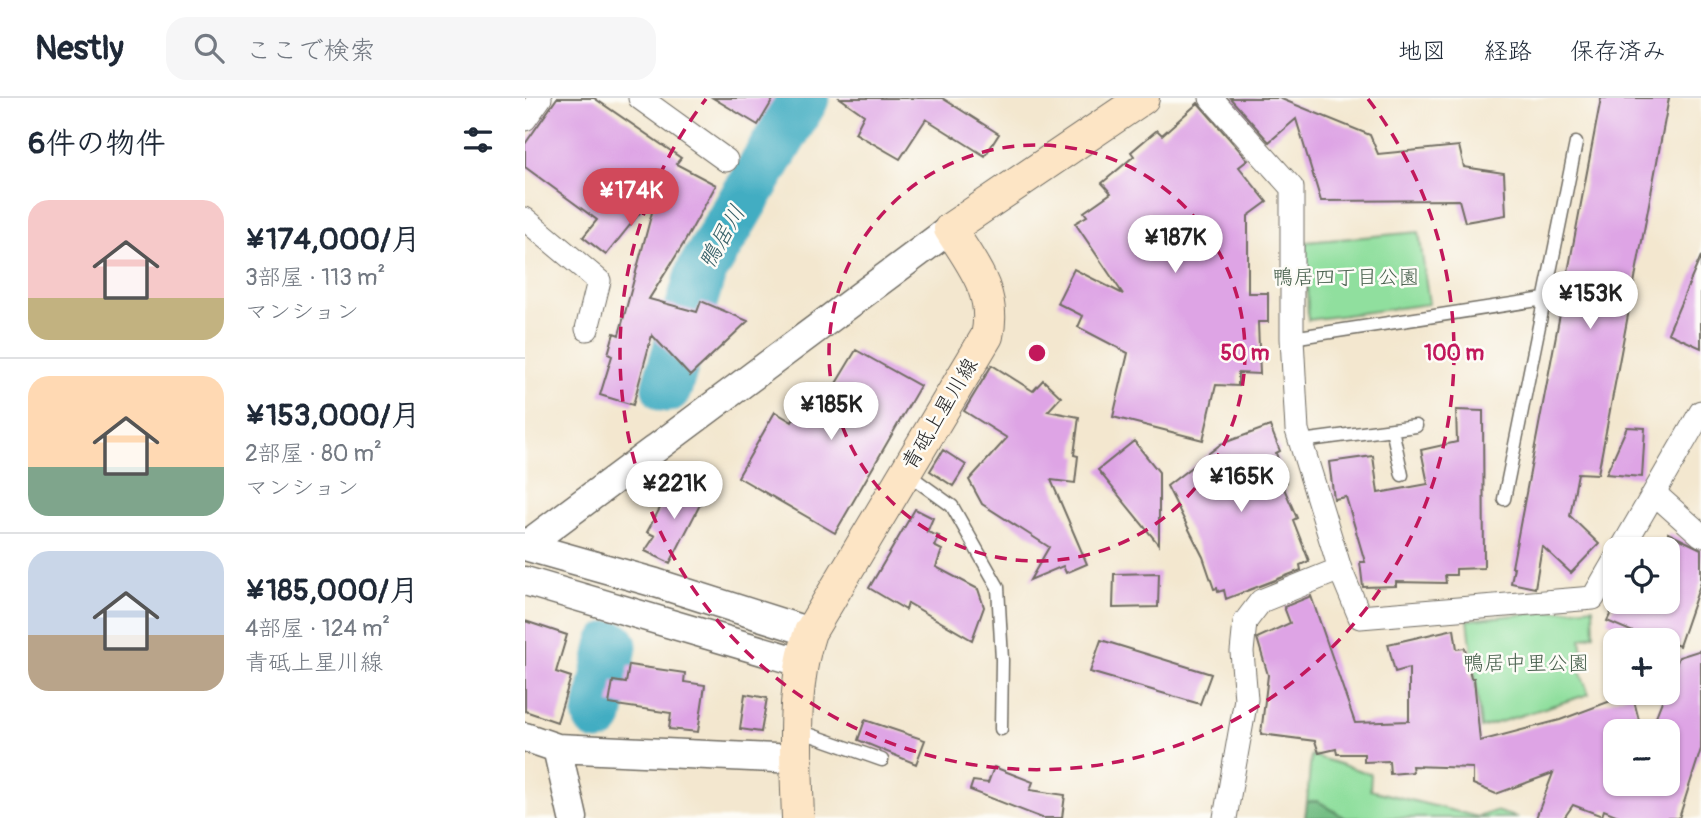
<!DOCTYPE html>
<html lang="ja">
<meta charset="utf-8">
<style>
body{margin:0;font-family:Pangolin,"Klee One",sans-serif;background:#f6f6f7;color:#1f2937;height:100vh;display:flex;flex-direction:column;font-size:26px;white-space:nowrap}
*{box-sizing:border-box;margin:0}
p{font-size:23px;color:#747a83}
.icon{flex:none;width:38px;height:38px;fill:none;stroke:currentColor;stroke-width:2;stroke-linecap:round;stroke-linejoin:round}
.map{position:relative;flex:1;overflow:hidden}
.drawer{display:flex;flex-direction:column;background:#fff;width:525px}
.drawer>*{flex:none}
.controls{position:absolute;left:1078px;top:439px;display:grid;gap:14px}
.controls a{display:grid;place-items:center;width:77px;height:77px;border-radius:14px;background:#fff;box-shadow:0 2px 5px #0004;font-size:35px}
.price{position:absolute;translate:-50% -60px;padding:0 16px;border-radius:24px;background:#fff;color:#222;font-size:23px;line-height:46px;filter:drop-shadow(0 2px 4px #0008)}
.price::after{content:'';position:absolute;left:50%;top:42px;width:21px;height:16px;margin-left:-10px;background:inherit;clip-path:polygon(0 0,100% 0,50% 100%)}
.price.on{background:#d1495b;color:#fff}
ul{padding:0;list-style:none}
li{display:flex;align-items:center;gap:21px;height:175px;padding:0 28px}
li+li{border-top:2px solid #e0e1e3}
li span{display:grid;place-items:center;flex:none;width:196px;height:140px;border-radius:21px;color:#555}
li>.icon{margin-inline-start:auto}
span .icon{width:84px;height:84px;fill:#fffc;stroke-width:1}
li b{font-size:30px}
h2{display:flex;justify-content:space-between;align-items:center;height:84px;padding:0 28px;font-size:30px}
header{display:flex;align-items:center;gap:42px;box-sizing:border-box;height:98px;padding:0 35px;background:#fff;border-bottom:2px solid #e0e1e3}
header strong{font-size:33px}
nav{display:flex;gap:38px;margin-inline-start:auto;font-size:24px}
.search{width:490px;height:63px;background:#f6f6f7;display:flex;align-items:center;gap:18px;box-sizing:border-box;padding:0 24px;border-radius:21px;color:#747a83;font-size:26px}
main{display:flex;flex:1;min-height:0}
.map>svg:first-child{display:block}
.green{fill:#90df9e;stroke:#5e8564;stroke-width:2}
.forest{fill:#74be85;stroke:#507458;stroke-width:2}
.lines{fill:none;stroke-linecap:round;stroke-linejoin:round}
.river{stroke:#43adc2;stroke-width:51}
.building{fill:#dea4e5}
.service-casing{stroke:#716d64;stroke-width:15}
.minor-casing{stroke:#716d64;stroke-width:25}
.tertiary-casing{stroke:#716d64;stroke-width:31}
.secondary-casing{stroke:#716d64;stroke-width:34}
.service{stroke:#fff;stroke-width:12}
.minor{stroke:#fff;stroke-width:23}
.tertiary{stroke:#fff;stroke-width:28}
.secondary{stroke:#fde5c5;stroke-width:32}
.ring{fill:none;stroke:#c2185b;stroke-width:3.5;stroke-dasharray:12 9}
.labels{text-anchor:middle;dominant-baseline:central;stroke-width:5;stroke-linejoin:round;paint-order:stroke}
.park-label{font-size:21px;fill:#49614e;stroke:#fdfcf7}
.street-label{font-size:21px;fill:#2b2b2b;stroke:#fdfcf7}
.water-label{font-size:23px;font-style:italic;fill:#355f67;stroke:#fdfcf7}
.centre{fill:#c2185b;stroke:#fdfcf7;stroke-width:3.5}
.ring-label{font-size:21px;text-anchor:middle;font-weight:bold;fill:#c2185b;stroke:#fdfcf7;stroke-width:5;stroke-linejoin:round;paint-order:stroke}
</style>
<header>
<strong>Nestly</strong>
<div class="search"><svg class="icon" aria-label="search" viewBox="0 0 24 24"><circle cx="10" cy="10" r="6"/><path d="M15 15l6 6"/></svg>ここで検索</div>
<nav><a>地図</a><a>経路</a><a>保存済み</a></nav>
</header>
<main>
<section class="drawer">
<h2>6件の物件<svg class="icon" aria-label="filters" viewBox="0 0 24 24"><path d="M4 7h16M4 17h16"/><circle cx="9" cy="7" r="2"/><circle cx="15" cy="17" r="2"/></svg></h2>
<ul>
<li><span style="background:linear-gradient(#f6c9c9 70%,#c2b280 0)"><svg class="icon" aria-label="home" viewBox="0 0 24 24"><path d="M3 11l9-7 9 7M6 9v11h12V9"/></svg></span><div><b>¥174,000/月</b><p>3部屋 · 113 m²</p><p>マンション</p></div></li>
<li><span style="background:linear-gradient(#ffd9b3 65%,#7fa58c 0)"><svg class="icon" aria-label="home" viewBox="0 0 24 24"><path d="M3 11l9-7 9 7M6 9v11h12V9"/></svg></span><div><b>¥153,000/月</b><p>2部屋 · 80 m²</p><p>マンション</p></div></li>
<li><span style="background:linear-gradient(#c9d6e8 60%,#b9a48a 0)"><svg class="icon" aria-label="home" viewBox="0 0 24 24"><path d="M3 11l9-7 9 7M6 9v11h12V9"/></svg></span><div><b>¥185,000/月</b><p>4部屋 · 124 m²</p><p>青砥上星川線</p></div></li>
</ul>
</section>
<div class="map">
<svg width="1176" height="720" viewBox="0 0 1176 720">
<rect width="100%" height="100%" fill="#fdfcf7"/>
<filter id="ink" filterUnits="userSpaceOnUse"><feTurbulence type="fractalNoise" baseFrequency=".0143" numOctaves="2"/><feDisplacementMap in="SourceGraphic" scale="14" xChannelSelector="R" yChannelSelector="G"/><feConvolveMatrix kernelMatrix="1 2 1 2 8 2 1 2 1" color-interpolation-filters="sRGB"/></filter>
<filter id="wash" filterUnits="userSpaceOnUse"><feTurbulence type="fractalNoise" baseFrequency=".00686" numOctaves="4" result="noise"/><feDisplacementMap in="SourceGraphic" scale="28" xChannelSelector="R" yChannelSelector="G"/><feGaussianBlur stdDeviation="1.57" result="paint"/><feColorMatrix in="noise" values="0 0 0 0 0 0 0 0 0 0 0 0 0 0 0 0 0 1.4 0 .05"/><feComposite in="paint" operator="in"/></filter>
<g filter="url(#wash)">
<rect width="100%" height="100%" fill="#f3e7cf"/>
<path class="green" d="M894 134 904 206 783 222 781 144Z
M1068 509 1069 536 1056 541 1058 557 1050 560 1064 596 956 630 943 522Z
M786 657 846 676 845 692 953 719 970 713 994 720H820L793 703 782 704Z"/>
<path class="forest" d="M793 703 820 720H780L782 704Z"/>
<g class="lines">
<path class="river" d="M142 289 176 174 279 0
M73 618 87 548"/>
</g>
<g id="blocks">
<path class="building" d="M32 0H69L156 60 151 66 191 87 159 145 124 201 172 214 176 203 223 223 165 278 127 237 108 307 75 297 87 258 83 256 89 235 94 237 133 92 81 157 58 139 72 122 0 69V46Z
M188 0H249L233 27Z
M315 0H417L474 36 460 58 401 21 375 61 330 35 339 17Z
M705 0H754L845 37 853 56 934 48 939 69 979 75 981 117 940 124 934 102 796 103 771 21 744 44Z
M1076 0H1144L1073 376 1053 375 1045 418 1074 446 1046 475 1017 448 1010 490 986 485 989 469H987Z
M673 5 723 62 714 69 742 104 723 118V195H743V224H733L735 276 713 275V288L691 287 678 342 588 319 603 255 553 229 558 218 532 205 549 171 598 196 550 125 562 118 559 114 586 95 577 85 609 58 606 54 632 32 637 37Z
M1176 158V250L1143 235Z
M331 252 395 288 310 435 213 379 250 314 267 324 288 288 304 297Z
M467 267 508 293 518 282 536 299 523 313 554 319 549 357 553 358 550 385 526 382 562 466 541 475 538 468 505 482 524 449 457 406 444 382 482 340 439 313Z
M931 312 958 313 959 470 931 471V477H920L921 485 871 484V488L838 489 835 464H840L821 399 809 401 804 364 848 358 853 395 903 386 896 352 932 344Z
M745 328 755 353 751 355 761 385 757 386 772 420 768 422 784 463 775 467 776 472 701 501 699 492 693 494 692 490 689 491 678 459 642 388 696 346Z
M1102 329 1120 330 1117 379 1081 376Z
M609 343 634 374V447L573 372Z
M418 352 441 367 428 388 405 373Z
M155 383 181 395 145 465 120 453 130 438 122 434 140 401 146 404Z
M390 411 408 420 402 434 414 438 409 448 417 452 411 469 453 491 459 509 447 542 383 505 381 512 344 490Z
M1143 435 1176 451V484L1154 548 1116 534 1115 537 1082 523 1091 504H1143Z
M634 475 633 509 588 510 589 476Z
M786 498 830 625 884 623V570L870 574 863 546 929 531 932 551 940 550 946 580H949L955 643 1035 622 1107 595 1117 634H1090V686H1143V634H1125L1154 559 1176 552V651L1154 720H1098L1079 712 1077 718 1048 707 1039 720H1011L1028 675 971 696 948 686V670L887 668 888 674 865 676 864 663 839 664V656H812L811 651 794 655 790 643 736 636 743 577 732 540 765 525 759 509Z
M0 523 42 537 31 574 46 579 32 624 0 613Z
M576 542 686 576 675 606 565 574Z
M104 567 160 575 159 584 180 587 173 634 144 631 146 615 84 606 88 583 101 585Z
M220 596 242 600 236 634 215 631Z
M340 622 400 642 391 666 333 642Z
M469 669 508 684 505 692 540 697 537 720H517L445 692 448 683 463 685Z"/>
</g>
</g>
<g filter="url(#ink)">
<use href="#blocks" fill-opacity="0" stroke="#716d64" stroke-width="2"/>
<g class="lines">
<defs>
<path id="service" d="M767 240 1019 201
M867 331 877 377
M776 343 891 328
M380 374 427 408 473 489 477 562 476 631
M979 401 1051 45
M272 632 357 662"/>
<path id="minor" d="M115 0 201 62
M686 0 767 90V240L772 332 815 471 835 519 1068 500 1090 462
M0 21 15 0
M0 121 74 183 62 231
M1129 395 1176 437
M1096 452 1176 314
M700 720 721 601 717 554 720 524 736 503 815 471"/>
<path id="tertiary" d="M0 448 425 131
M0 448 131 485 285 534
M0 483 275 564
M0 639 32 650 271 661
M32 650 48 720"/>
<path id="secondary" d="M273 720C271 659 266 592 285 534L462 238C472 195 447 166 425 131L618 0"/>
</defs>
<use href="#service" class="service-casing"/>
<use href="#minor" class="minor-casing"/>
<use href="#tertiary" class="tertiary-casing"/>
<use href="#secondary" class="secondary-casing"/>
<use href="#service" class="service"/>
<use href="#minor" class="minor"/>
<use href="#tertiary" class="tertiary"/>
<use href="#secondary" class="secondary"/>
</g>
</g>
<g class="ring">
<circle cx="512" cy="255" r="208"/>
<path d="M843 1A417 417 0 1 1 181 1"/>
</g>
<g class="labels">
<g class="park-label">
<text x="821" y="179">鴨居四丁目公園</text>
<text x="1001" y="565">鴨居中里公園</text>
</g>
<g class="street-label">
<text transform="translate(415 316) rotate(-59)">青砥上星川線</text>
</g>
<g class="water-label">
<text transform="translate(197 139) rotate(-60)">鴨居川</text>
</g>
</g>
<circle cx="512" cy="255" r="10" class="centre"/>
<g class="ring-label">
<text x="720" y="262">50 m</text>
<text x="929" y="262">100 m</text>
</g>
</svg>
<div class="controls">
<a><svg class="icon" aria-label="locate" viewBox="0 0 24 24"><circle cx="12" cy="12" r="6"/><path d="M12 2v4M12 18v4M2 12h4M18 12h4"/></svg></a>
<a>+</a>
<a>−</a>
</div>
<b class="price on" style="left:106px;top:130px">¥174K</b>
<b class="price" style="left:650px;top:177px">¥187K</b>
<b class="price" style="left:1065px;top:233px">¥153K</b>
<b class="price" style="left:306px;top:344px">¥185K</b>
<b class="price" style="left:716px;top:416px">¥165K</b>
<b class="price" style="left:149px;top:423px">¥221K</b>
</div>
</main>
